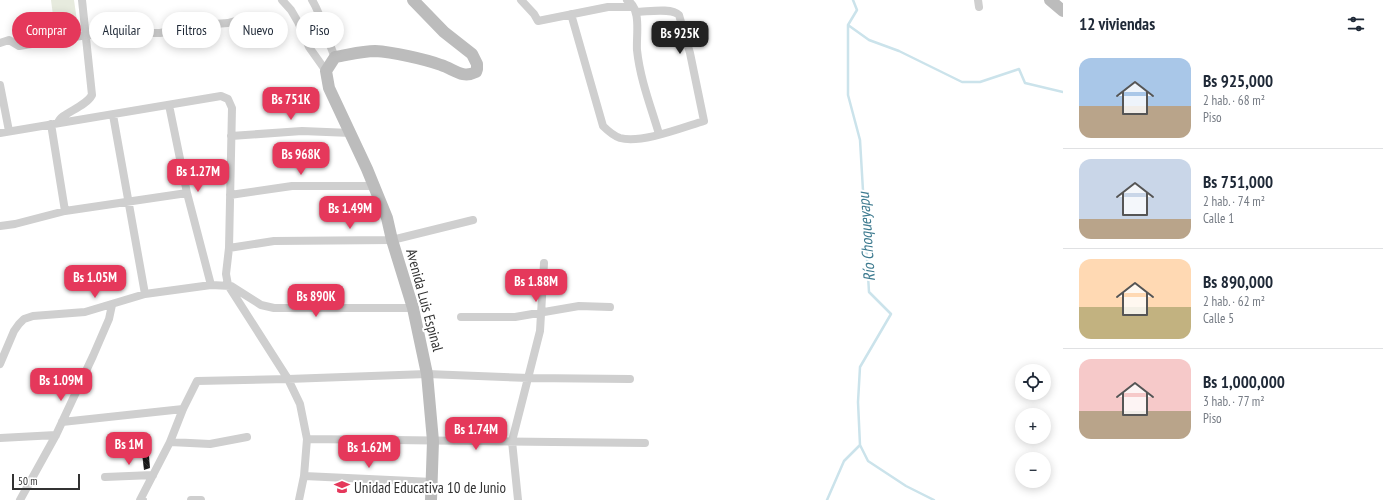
<!DOCTYPE html>
<html lang="es">
<meta charset="utf-8">
<style>
body{margin:0;font-family:"PT Sans Narrow",sans-serif;background:#f2f2f3;color:#1f2937;height:100vh;display:flex;flex-direction:column;font-size:15px;white-space:nowrap}
*{box-sizing:border-box;margin:0}
p{font-size:13px;color:#747a83}
.icon{flex:none;width:22px;height:22px;fill:none;stroke:currentColor;stroke-width:2;stroke-linecap:round;stroke-linejoin:round}
.map{position:relative;flex:1;overflow:hidden}
.sheet{display:flex;flex-direction:column;background:#fff;width:320px}
.sheet>*{flex:none}
.hud{position:absolute;left:12px;top:12px;width:380px;height:36px;display:flex;gap:8px}
.fabs{position:absolute;left:1015px;top:364px;display:grid;gap:8px}
.fabs a{display:grid;place-items:center;width:36px;height:36px;border-radius:50%;background:#fff;box-shadow:0 2px 10px #0003;font-size:20px}
.scale{position:absolute;left:12px;bottom:10px;width:68px;box-sizing:border-box;padding-left:4px;border:2px solid #323232;border-top:0;font-size:11px;line-height:14px;white-space:nowrap;color:#323232;-webkit-text-stroke:3px #fff;paint-order:stroke}
.price{position:absolute;translate:-50% -34px;padding:0 9px;border-radius:8px;background:#e5385b;color:#fff;font-size:13px;line-height:26px;filter:drop-shadow(0 1px 2px #0008)}
.price::after{content:'';position:absolute;left:50%;top:24px;width:12px;height:9px;margin-left:-6px;background:inherit;clip-path:polygon(0 0,100% 0,50% 100%)}
.price.on{background:#222;color:#fff}
ul{padding:0;list-style:none}
li{display:flex;align-items:center;gap:12px;height:100px;padding:0 16px}
li+li{border-top:1px solid #e0e1e3}
li span{display:grid;place-items:center;flex:none;width:112px;height:80px;border-radius:12px;color:#555}
li>.icon{margin-inline-start:auto}
span .icon{width:48px;height:48px;fill:#fffc;stroke-width:1}
li b{font-size:17px}
h2{display:flex;justify-content:space-between;align-items:center;height:48px;padding:0 16px;font-size:17px}
.chip{padding:0 14px;border-radius:18px;background:#fff;box-shadow:0 2px 10px #0003;font-size:14px;line-height:36px}
.chip.on{background:#e5385b;color:#fff}
main{display:flex;flex:1;min-height:0}
.map>svg:first-child{display:block}
.garden{fill:#e7ebde}
.lines{fill:none;stroke-linecap:round;stroke-linejoin:round}
.stream{stroke:#cbe3eb;stroke-width:2.5}
.building{fill:url(#building-back-hatch)}
.street{stroke:#cfcfcf;stroke-width:8}
.secondary{stroke:#bcbcbc;stroke-width:12}
.labels{text-anchor:middle;dominant-baseline:central;stroke-width:4;stroke-linejoin:round;paint-order:stroke}
.street-label{font-size:15px;fill:#323232;stroke:#fff}
.poi-label{font-size:15px;fill:#323232;stroke:#fff;text-anchor:start}
.water-label{font-size:16px;font-style:italic;fill:#3d7a8f;stroke:#fff}
</style>
<main>
<div class="map">
<svg width="1063" height="500" viewBox="0 0 1063 500">
<defs>
<pattern id="building-back-hatch" width="6" height="6" patternUnits="userSpaceOnUse"><rect width="6" height="6" fill="#191919"/><path d="M-1 5l2 2M0 0l6 6M5-1l2 2" fill="none" stroke="#323232"/></pattern>
</defs>
<rect width="100%" height="100%" fill="#fff"/>
<path class="garden" d="M51 0H74L78 28 55 31Z"/>
<g class="lines">
<path class="stream" d="M848 25 869 40 899 51 962 82H980L1019 69 1025 83 1063 92
M860 445 868 461 906 486 934 500
M827 500 844 461 860 445 858 402 860 367 891 314 869 292 860 140 848 95V25L857 10 853 0"/>
</g>
<path class="building" d="M148 444 150 468 144 470 141 445Z"/>
<g class="lines">
<path class="street" d="M282 0 291 10 298 22 309 47 326 71
M312 0C323 18 326 38 335 57
M521 0 534 14 538 21 608 7H633
M627 0C642 9 636 35 637 50 640 79 651 107 659 134
M978 0 979 7
M571 14 603 126C608 131 614 136 620 138 641 144 684 127 704 121L690 53 679 15C671 7 647 12 636 12
M0 43 9 40 19 46 87 35 127 33H160L201 25 228 23 253 16
M0 85 9 131
M169 105 187 193 211 285
M113 115 145 294
M58 123C60 113 85 108 92 95L82 0
M51 124 65 211
M0 133 221 96 228 99 232 108 229 248 226 274 228 285 288 379 300 404 307 439 304 476 299 500
M231 136 302 131 351 133
M230 195 292 186H374
M0 226 15 224 65 211 187 193
M229 248 274 241 392 240 473 220
M461 317H515L579 306 610 307
M0 364 14 331 19 324 24 319 33 316 85 312 145 294 211 285 231 286 261 305 274 308H413
M62 422 183 409
M0 438 56 435
M307 439C420 441 532 441 645 443
M170 442 210 444 247 437
M304 476 433 482
M105 477 153 475
M20 500 56 435 93 356 109 319 112 305
M143 500H140L170 442 183 409 197 381 288 379 427 374 529 378 630 379
M191 500H201
M518 500 512 441 540 331 544 263"/>
<path class="secondary" d="M413 0 444 32 472 54 477 64V69L476 72C462 79 454 69 441 65 425 59 392 52 375 51 362 51 348 55 335 57L326 71 329 88 367 169 387 218 392 240 413 308 427 374 433 441 431 500
M1050 0 1063 11"/>
</g>
<defs>
<symbol id="school-bare" viewBox="-9 -9 18 18"><path d="M0-5L7-2L0 1L-7-2ZM-4 1L0 2.5L4 1V4Q0 6-4 4Z" fill="#e5385b" stroke="#fff" stroke-width="2.5" paint-order="stroke"/></symbol>
</defs>
<g fill-rule="evenodd">
<use href="#school-bare" x="331" y="476" width="22" height="22"/>
</g>
<g class="labels">
<g class="street-label">
<text transform="translate(425 300) rotate(75)">Avenida Luis Espinal</text>
</g>
<g class="poi-label">
<text x="354" y="487">Unidad Educativa 10 de Junio</text>
</g>
<g class="water-label">
<text transform="translate(866 237) rotate(-94)">Río Choqueyapu</text>
</g>
</g>
</svg>
<div class="fabs">
<a><svg class="icon" aria-label="locate" viewBox="0 0 24 24"><circle cx="12" cy="12" r="6"/><path d="M12 2v4M12 18v4M2 12h4M18 12h4"/></svg></a>
<a>+</a>
<a>−</a>
</div>
<div class="scale">50 m</div>
<b class="price on" style="left:680px;top:55px">Bs 925K</b>
<b class="price" style="left:291px;top:121px">Bs 751K</b>
<b class="price" style="left:301px;top:176px">Bs 968K</b>
<b class="price" style="left:198px;top:193px">Bs 1.27M</b>
<b class="price" style="left:350px;top:230px">Bs 1.49M</b>
<b class="price" style="left:95px;top:299px">Bs 1.05M</b>
<b class="price" style="left:536px;top:303px">Bs 1.88M</b>
<b class="price" style="left:316px;top:318px">Bs 890K</b>
<b class="price" style="left:61px;top:402px">Bs 1.09M</b>
<b class="price" style="left:476px;top:451px">Bs 1.74M</b>
<b class="price" style="left:129px;top:466px">Bs 1M</b>
<b class="price" style="left:369px;top:469px">Bs 1.62M</b>
<div class="hud">
<a class="chip on">Comprar</a>
<a class="chip">Alquilar</a>
<a class="chip">Filtros</a>
<a class="chip">Nuevo</a>
<a class="chip">Piso</a>
</div>
</div>
<section class="sheet">
<h2>12 viviendas<svg class="icon" aria-label="filters" viewBox="0 0 24 24"><path d="M4 7h16M4 17h16"/><circle cx="9" cy="7" r="2"/><circle cx="15" cy="17" r="2"/></svg></h2>
<ul>
<li><span style="background:linear-gradient(#a9c7e8 60%,#b9a48a 0)"><svg class="icon" aria-label="home" viewBox="0 0 24 24"><path d="M3 11l9-7 9 7M6 9v11h12V9"/></svg></span><div><b>Bs 925,000</b><p>2 hab. · 68 m²</p><p>Piso</p></div></li>
<li><span style="background:linear-gradient(#c9d6e8 75%,#b9a48a 0)"><svg class="icon" aria-label="home" viewBox="0 0 24 24"><path d="M3 11l9-7 9 7M6 9v11h12V9"/></svg></span><div><b>Bs 751,000</b><p>2 hab. · 74 m²</p><p>Calle 1</p></div></li>
<li><span style="background:linear-gradient(#ffd9b3 60%,#c2b280 0)"><svg class="icon" aria-label="home" viewBox="0 0 24 24"><path d="M3 11l9-7 9 7M6 9v11h12V9"/></svg></span><div><b>Bs 890,000</b><p>2 hab. · 62 m²</p><p>Calle 5</p></div></li>
<li><span style="background:linear-gradient(#f6c9c9 65%,#b9a48a 0)"><svg class="icon" aria-label="home" viewBox="0 0 24 24"><path d="M3 11l9-7 9 7M6 9v11h12V9"/></svg></span><div><b>Bs 1,000,000</b><p>3 hab. · 77 m²</p><p>Piso</p></div></li>
</ul>
</section>
</main>
